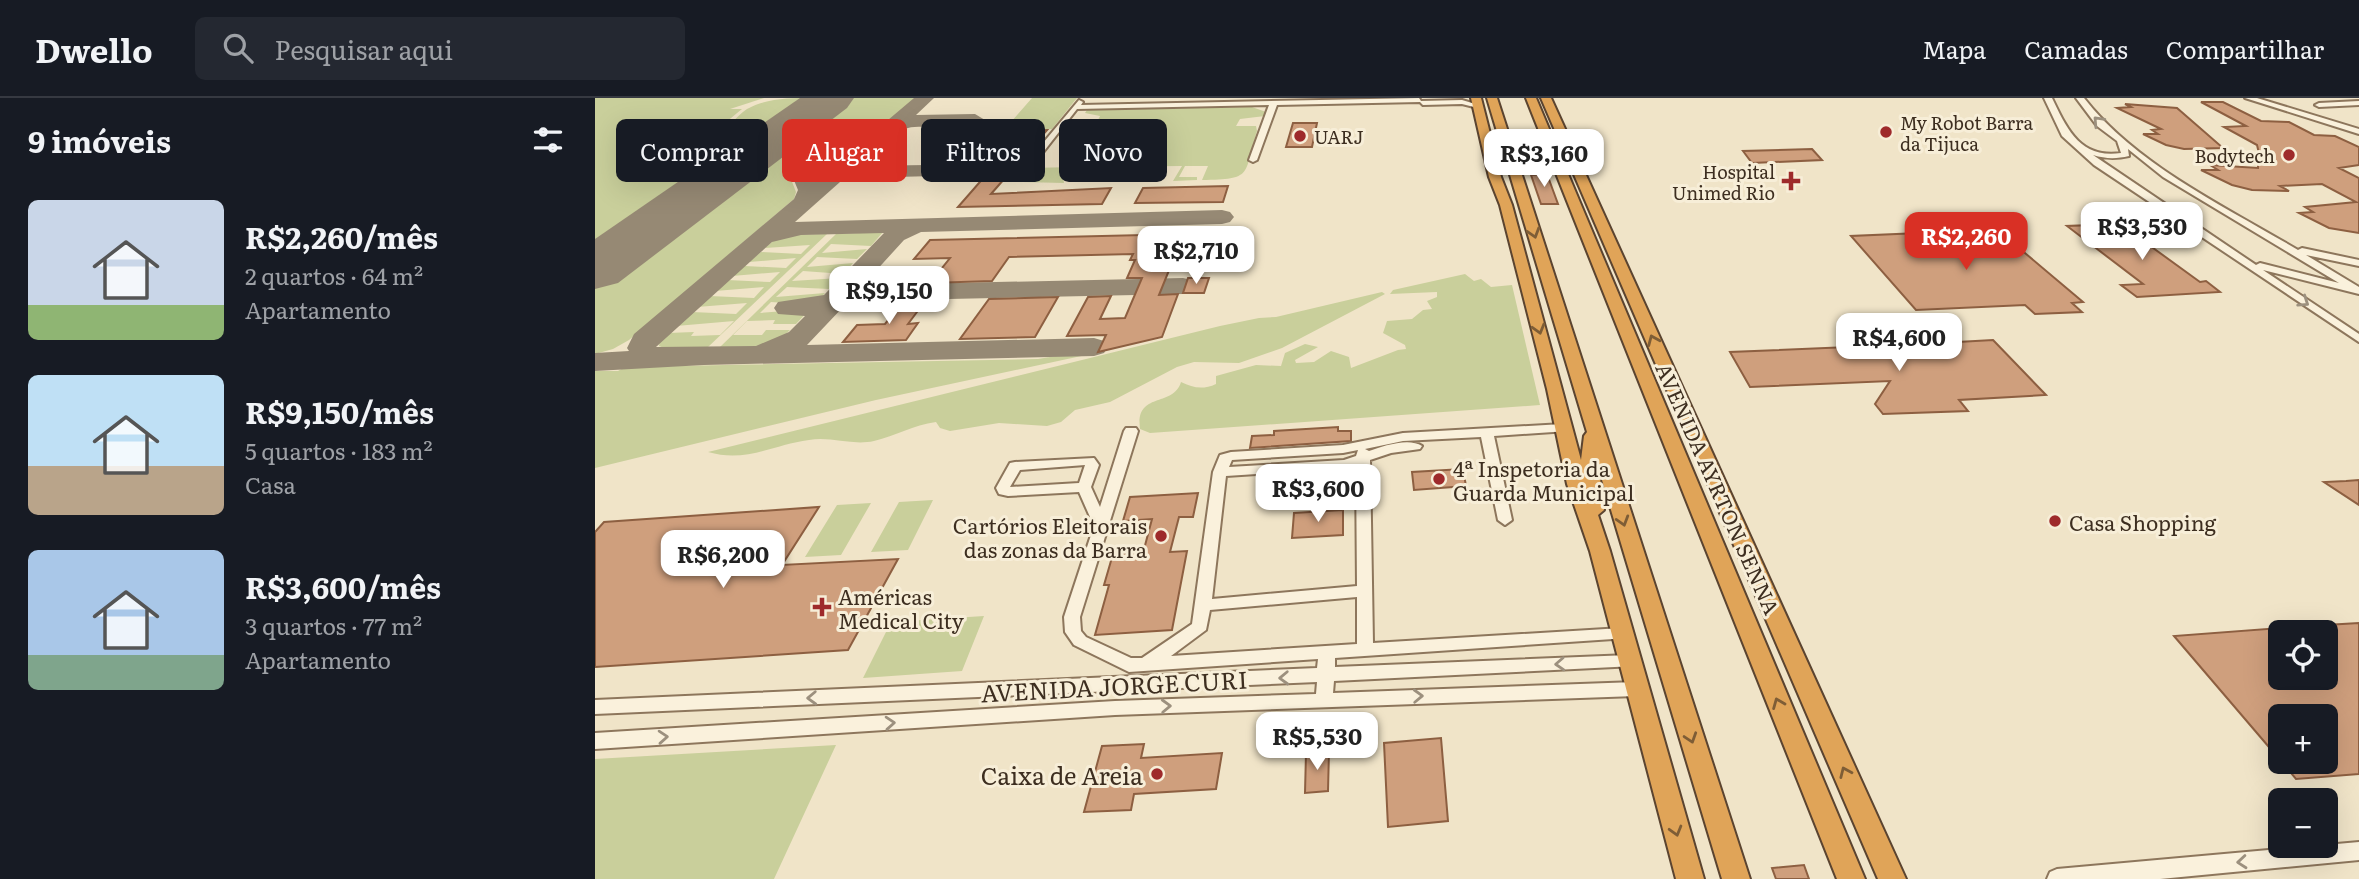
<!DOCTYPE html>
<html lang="pt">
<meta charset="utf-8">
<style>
body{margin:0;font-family:Literata,serif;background:#242831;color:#f1f3f6;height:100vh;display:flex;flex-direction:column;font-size:26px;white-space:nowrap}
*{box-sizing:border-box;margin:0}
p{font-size:23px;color:#9ea1a6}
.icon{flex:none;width:38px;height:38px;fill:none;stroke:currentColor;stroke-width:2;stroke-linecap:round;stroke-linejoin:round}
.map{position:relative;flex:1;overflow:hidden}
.drawer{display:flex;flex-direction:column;background:#171b24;width:595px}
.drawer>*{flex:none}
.hud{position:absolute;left:21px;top:21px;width:665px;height:63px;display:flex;gap:14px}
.controls{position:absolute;left:1673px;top:522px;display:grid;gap:14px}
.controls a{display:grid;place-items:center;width:70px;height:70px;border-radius:10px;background:#171b24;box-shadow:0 7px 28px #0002;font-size:35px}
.price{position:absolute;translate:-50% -60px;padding:0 16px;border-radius:14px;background:#fff;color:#222;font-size:23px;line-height:46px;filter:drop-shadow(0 2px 4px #0008)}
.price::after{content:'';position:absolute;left:50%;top:42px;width:21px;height:16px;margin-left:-10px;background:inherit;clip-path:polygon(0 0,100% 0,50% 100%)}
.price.selected{background:#d93025;color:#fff}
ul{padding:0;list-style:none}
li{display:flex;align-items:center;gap:21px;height:175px;padding:0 28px}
li span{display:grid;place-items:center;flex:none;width:196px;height:140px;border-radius:10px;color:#555}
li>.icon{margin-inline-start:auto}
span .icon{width:84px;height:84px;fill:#fffc;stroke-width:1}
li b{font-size:30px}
h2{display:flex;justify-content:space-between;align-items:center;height:84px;padding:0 28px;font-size:30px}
.pill{padding:0 24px;border-radius:10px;background:#171b24;box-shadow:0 7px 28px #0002;font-size:24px;line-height:63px}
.pill.selected{background:#d93025;color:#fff}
header{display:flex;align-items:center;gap:42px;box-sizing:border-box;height:98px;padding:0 35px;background:#171b24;border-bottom:2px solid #363941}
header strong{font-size:33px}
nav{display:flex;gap:38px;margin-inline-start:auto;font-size:24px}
.search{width:490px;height:63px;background:#242831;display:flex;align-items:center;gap:18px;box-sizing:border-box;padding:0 24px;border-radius:10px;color:#9ea1a6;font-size:26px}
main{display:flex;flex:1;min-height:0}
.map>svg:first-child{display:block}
.green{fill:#c9cf9b}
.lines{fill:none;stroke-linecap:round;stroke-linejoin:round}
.taxiway{fill:#968974;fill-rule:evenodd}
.runway{fill:#968974;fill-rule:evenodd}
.building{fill:#cf9f7d;stroke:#8d5f41;stroke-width:2}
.minor-casing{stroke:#8d765c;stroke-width:4}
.highway-casing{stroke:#5b4430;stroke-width:4}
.minor{fill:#faf1dc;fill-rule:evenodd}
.highway{fill:#e0a458;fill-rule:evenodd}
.oneway{stroke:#9c907e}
.oneway2{stroke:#7e5d36}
.poi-dot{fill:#9e2a2b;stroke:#f7eed8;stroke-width:2.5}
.labels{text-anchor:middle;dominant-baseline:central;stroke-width:6;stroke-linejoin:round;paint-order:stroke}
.far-poi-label{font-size:18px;fill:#3d2e20;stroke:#f7eed8;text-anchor:start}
.poi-label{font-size:21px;fill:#3d2e20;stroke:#f7eed8;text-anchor:start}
.street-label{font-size:21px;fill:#3d2e20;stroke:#f7eed8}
.near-street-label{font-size:24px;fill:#3d2e20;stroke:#f7eed8}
.near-poi-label{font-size:24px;fill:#3d2e20;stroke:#f7eed8;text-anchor:end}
</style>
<header>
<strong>Dwello</strong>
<div class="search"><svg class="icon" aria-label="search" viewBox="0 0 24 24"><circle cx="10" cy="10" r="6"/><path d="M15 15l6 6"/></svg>Pesquisar aqui</div>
<nav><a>Mapa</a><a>Camadas</a><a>Compartilhar</a></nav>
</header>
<main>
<section class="drawer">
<h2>9 imóveis<svg class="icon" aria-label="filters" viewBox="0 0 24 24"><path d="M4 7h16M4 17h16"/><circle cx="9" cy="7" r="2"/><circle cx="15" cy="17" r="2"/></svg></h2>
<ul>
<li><span style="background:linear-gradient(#c9d6e8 75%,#8fb573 0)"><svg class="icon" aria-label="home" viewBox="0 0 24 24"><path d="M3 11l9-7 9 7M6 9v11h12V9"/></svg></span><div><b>R$2,260/mês</b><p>2 quartos · 64 m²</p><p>Apartamento</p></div></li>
<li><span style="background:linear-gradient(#bfe0f5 65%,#b9a48a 0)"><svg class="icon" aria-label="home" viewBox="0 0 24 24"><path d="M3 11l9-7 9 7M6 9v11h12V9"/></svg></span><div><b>R$9,150/mês</b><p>5 quartos · 183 m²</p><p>Casa</p></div></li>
<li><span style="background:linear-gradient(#a9c7e8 75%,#7fa58c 0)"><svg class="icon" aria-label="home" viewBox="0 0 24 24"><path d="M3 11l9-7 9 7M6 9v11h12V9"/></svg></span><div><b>R$3,600/mês</b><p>3 quartos · 77 m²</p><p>Apartamento</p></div></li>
</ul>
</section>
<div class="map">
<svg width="1764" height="781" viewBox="0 0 1764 781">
<rect width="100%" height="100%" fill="#f0e4c8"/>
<path class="green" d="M0 0H169L135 11H147L114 38 117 39C131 34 140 19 152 11 172 0 194 0 217 0L202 11H195L200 12 0 153Z
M255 0H320L233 74 221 77 205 40 213 31Z
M437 0H482L457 31 408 33Z
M657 9 671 14 670 18 645 21 641 28H661L662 33C648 78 659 81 607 82L613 68H590L584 79H602V82L578 83 587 68 483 69 485 77 468 79 469 85 428 84 437 70 478 69 477 66 481 64 501 35H506L509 30 501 26 505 18 490 15 492 12Z
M180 58H187L201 94 199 101 34 242 18 251 0 256V190Z
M288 134 276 148 236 146 227 155 272 151 262 161 222 159 212 169 258 165 249 176 208 173 197 183 245 180 234 191 192 189 181 199 230 195 219 207 176 204 165 215 215 211 201 226H178L180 222 152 223 138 237H167L171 232H195C176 252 149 250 124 251V250L241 136Z
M232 136 112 250 75 252 64 248 65 242 73 235 99 234 96 238 125 237 139 223 81 228 97 214 141 216 152 205 102 209 115 198 159 200 169 189 120 193 132 182 175 184 185 174 137 178 150 168 191 170 201 160 154 164 166 154 206 156 215 147 170 150 185 137Z
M870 176 879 183 886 181 896 189 917 187 945 307 555 335 545 331C540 293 578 310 586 284 598 290 608 292 621 286V278L661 267 686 268 690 255 710 246 723 249 700 262 701 265 719 264 736 253 754 259 756 270 803 252 811 251 810 247 788 235 792 223 817 221 828 212 837 211 832 203 842 199V194L795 196 798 192Z
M787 194 790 196 687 250 644 265 599 264 582 269 515 304 480 312 466 324 452 328 404 325 355 333 345 330 341 324C318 327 301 338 279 343 257 348 236 338 214 342 177 347 151 365 113 354L625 228 664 220 681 219Z
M497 252 505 254 281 302 0 370V273H23L30 269 443 261Z
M338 402 313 452 276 454 304 404Z
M276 405 246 457 210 459 242 407Z
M389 518 367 573 268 580 296 524Z
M241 647 179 781H0V661Z"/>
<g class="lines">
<path class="taxiway" d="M226 0H246C241 8 235 9 227 7L224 3Z
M319 0H339L321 17 380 16 390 22C379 35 330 26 313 30 295 34 278 56 264 68L332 67 340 68 343 73 340 78 260 80 245 84 200 124 627 112 635 114 639 119 635 124 627 126 326 134 309 142 268 187 588 180 597 182 601 188 597 194 588 196 261 203 250 207 212 247 499 240 509 243 513 249 509 255 499 258 109 267 0 273V255L34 253 32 250 39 236 199 101 203 92 189 58C170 57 159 72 142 67L139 63C148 51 168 45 183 45L182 32 185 28H199L202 42 221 83ZM289 135 229 197 183 204 179 210 183 216 210 218 194 234 161 248 61 249 177 144 206 137Z"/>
<path class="runway" d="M205 0H259L252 10 23 185 0 191V141Z"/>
</g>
<path class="building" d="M1606 4H1628L1666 23 1694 24 1719 37 1740 38 1764 49V67L1744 70 1764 80V135L1734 130 1704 115 1718 114 1710 109 1761 104 1727 86 1685 88 1694 93 1657 92 1637 87 1606 72H1623L1615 67 1663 70V65L1666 64 1662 47 1629 29 1651 28Z
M1530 6 1582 10 1628 50 1589 51 1571 47 1548 36H1563L1557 32 1566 31 1522 10 1536 9Z
M698 25H722L717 49H691Z
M452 32 396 96 516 90 507 106 363 109 405 61H399L424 33Z
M1217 51 1227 62 1157 65 1148 53Z
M952 76 963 106H946L936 77Z
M633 88 628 104 540 105 548 90Z
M1525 126 1605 184 1611 183 1625 194 1542 199 1526 187 1548 186 1472 128Z
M1395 132 1420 150H1424L1488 204 1477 205 1487 214 1440 216 1430 207 1321 212 1256 138Z
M592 136 590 142H598L593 155H581L564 197 583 196 567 239 503 254 511 237 472 238 493 199 516 198 505 221 530 220 547 180H532L540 162H535L538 156 414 159 397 183 335 185 355 160 319 161 335 142Z
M593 180H614L609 195H588Z
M463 199 440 239 365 241 394 201Z
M331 202 313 226 323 225 311 242 248 244 262 227 290 226 309 203Z
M1398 242 1451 297 1364 302 1373 313 1288 316 1280 306 1295 283 1155 289 1135 254 1278 248 1286 258 1318 256 1310 247Z
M743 329V333H756V343L655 350 657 338 679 337V333Z
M868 371 871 388 819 392 817 374Z
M1764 382V407L1729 384 1751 383Z
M603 395 598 419H584L575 454 592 453 577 532 500 537 514 487H509L518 456 548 455 557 421 528 423 535 399Z
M224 409 187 467 303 461 253 552 0 569V434L9 424Z
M748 412V437L697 440 699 415Z
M1764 525V676L1701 681 1686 663H1731V618H1685V662L1579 538 1685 530V579H1731V527Z
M846 640 853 723 793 729 789 645Z
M549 646 546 660 627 655 621 691 539 696 536 712 489 714 507 648Z
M734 653 733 693 710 695 711 655Z
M1209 767 1214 781H1181L1177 770Z"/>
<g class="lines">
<defs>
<path id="minor" d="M824 0 826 3 867 2 887 8 883 10 867 6 828 7 825 4 682 7 662 62 658 64 654 62 674 7 482 11 435 71 428 69 484 2 488 4 486 7Z
M1449 0H1457C1472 31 1485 61 1526 55L1522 43 1502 28 1481 0H1489C1541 67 1631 109 1703 152L1707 150 1764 162V168L1711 157 1764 189V196L1668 172 1764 236V244L1499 67 1467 38ZM1533 51 1568 79 1744 185 1665 165 1661 167 1498 57C1511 61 1521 61 1534 58Z
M1650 0H1662L1764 31V36Z
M1764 3V7L1724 9 1720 7 1724 5Z
M968 326 974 330 973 333 899 338 917 422 910 427 903 422 886 339 808 343 770 351 774 353C788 348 814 339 827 348L825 351 796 355 775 362 778 545 1027 530 1033 532 1035 536 1033 540 740 560V569L1034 557 1040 558 1042 563 1040 568 739 583 738 595 1041 584 1047 586 1050 591 1047 596 1041 598 520 617 0 651V635L520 603 721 596 722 584 0 616V602L722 570 723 561 534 574 479 547 470 534 469 519 499 428 484 394 413 398 404 396 401 390 415 365 420 364 499 360 504 367 496 389 505 409 529 333 531 330H541L543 333 485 519 486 533 491 539 536 560H547L597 526 618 374 625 357 636 354 748 347 808 335ZM763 352 761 358 749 362 634 369 637 362 748 355ZM490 367 484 385 415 389 425 372ZM761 367 762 488 617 501 631 378 750 370ZM762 499V546L576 558 611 532 615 512Z
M1764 744V762L1565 781H1452L1455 774 1462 771Z"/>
<path id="highway" d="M876 0H886L906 79 917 107 986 362 989 338 992 334 892 0H902L1155 781H1127L1004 372 1009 412 1003 417 1015 453 1109 781H1081L995 453 972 386 952 291 905 107 894 79Z
M931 0H941L1270 781H1242Z
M946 0H956L1311 781H1283Z"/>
</defs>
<use href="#minor" class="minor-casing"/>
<use href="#highway" class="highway-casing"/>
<use href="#minor" class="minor"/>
<use href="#highway" class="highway"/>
</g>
<defs><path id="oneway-chevron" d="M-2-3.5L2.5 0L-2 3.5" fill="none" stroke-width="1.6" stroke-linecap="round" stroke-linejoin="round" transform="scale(1.75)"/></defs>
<g class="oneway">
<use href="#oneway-chevron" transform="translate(1503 23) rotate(-133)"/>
<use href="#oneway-chevron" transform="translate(1709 204) rotate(34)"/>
<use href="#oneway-chevron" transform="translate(965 566) rotate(177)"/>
<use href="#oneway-chevron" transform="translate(689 580) rotate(178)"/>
<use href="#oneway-chevron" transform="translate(823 598) rotate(-2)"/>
<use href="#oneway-chevron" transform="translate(217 600) rotate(178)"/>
<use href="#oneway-chevron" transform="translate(571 608) rotate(-2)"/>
<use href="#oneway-chevron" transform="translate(295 625) rotate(-4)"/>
<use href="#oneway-chevron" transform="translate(68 639) rotate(-4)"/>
<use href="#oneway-chevron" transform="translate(1647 764) rotate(175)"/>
</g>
<g class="oneway2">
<use href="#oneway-chevron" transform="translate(939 135) rotate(73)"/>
<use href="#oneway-chevron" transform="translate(944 231) rotate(74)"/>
<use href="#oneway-chevron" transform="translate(1058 242) rotate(-113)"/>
<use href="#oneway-chevron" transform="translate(1028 423) rotate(73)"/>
<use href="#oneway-chevron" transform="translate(1183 605) rotate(-112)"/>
<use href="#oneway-chevron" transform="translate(1096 640) rotate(72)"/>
<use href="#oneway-chevron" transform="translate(1250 674) rotate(-114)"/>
<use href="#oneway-chevron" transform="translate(1081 733) rotate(74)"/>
</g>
<g class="poi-dot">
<circle cx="1291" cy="34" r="7"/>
<circle cx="705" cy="38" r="7"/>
<circle cx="1694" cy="57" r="7"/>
<path d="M1192.5 72.5h7v7h7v7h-7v7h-7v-7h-7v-7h7z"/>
<circle cx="844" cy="381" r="7"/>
<circle cx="1460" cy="423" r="7"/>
<circle cx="566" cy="438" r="7"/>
<path d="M223.5 498.5h7v7h7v7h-7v7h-7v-7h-7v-7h7z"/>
<circle cx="562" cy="676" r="7"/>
</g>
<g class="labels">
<g class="far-poi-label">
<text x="1305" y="24">My Robot Barra<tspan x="1305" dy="21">da Tijuca</tspan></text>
<text x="719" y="38">UARJ</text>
<text x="1680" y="57" text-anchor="end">Bodytech</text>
<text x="1180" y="73" text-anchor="end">Hospital<tspan x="1180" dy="21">Unimed Rio</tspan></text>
</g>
<g class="poi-label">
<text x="858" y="369">4ª Inspetoria da<tspan x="858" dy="24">Guarda Municipal</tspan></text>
<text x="1474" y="423">Casa Shopping</text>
<text x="552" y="426" text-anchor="end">Cartórios Eleitorais<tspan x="552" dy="24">das zonas da Barra</tspan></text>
<text x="243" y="497">Américas<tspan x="243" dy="24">Medical City</tspan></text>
</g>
<g class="street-label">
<text transform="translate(1124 390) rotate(66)">AVENIDA AYRTON SENNA</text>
</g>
<g class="near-street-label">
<text transform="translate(519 587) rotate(-3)">AVENIDA JORGE CURI</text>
</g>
<g class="near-poi-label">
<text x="548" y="676">Caixa de Areia</text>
</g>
</g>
</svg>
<div class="controls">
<a><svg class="icon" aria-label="locate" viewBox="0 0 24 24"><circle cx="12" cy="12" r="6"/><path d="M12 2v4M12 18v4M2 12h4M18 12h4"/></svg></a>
<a>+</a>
<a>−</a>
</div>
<b class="price" style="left:949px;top:91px">R$3,160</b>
<b class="price" style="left:1547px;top:164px">R$3,530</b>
<b class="price selected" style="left:1371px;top:174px">R$2,260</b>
<b class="price" style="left:601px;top:188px">R$2,710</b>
<b class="price" style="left:294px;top:228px">R$9,150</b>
<b class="price" style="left:1304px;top:275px">R$4,600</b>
<b class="price" style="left:723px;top:426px">R$3,600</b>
<b class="price" style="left:128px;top:492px">R$6,200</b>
<b class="price" style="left:722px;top:674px">R$5,530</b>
<div class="hud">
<a class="pill">Comprar</a>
<a class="pill selected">Alugar</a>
<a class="pill">Filtros</a>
<a class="pill">Novo</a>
</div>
</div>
</main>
